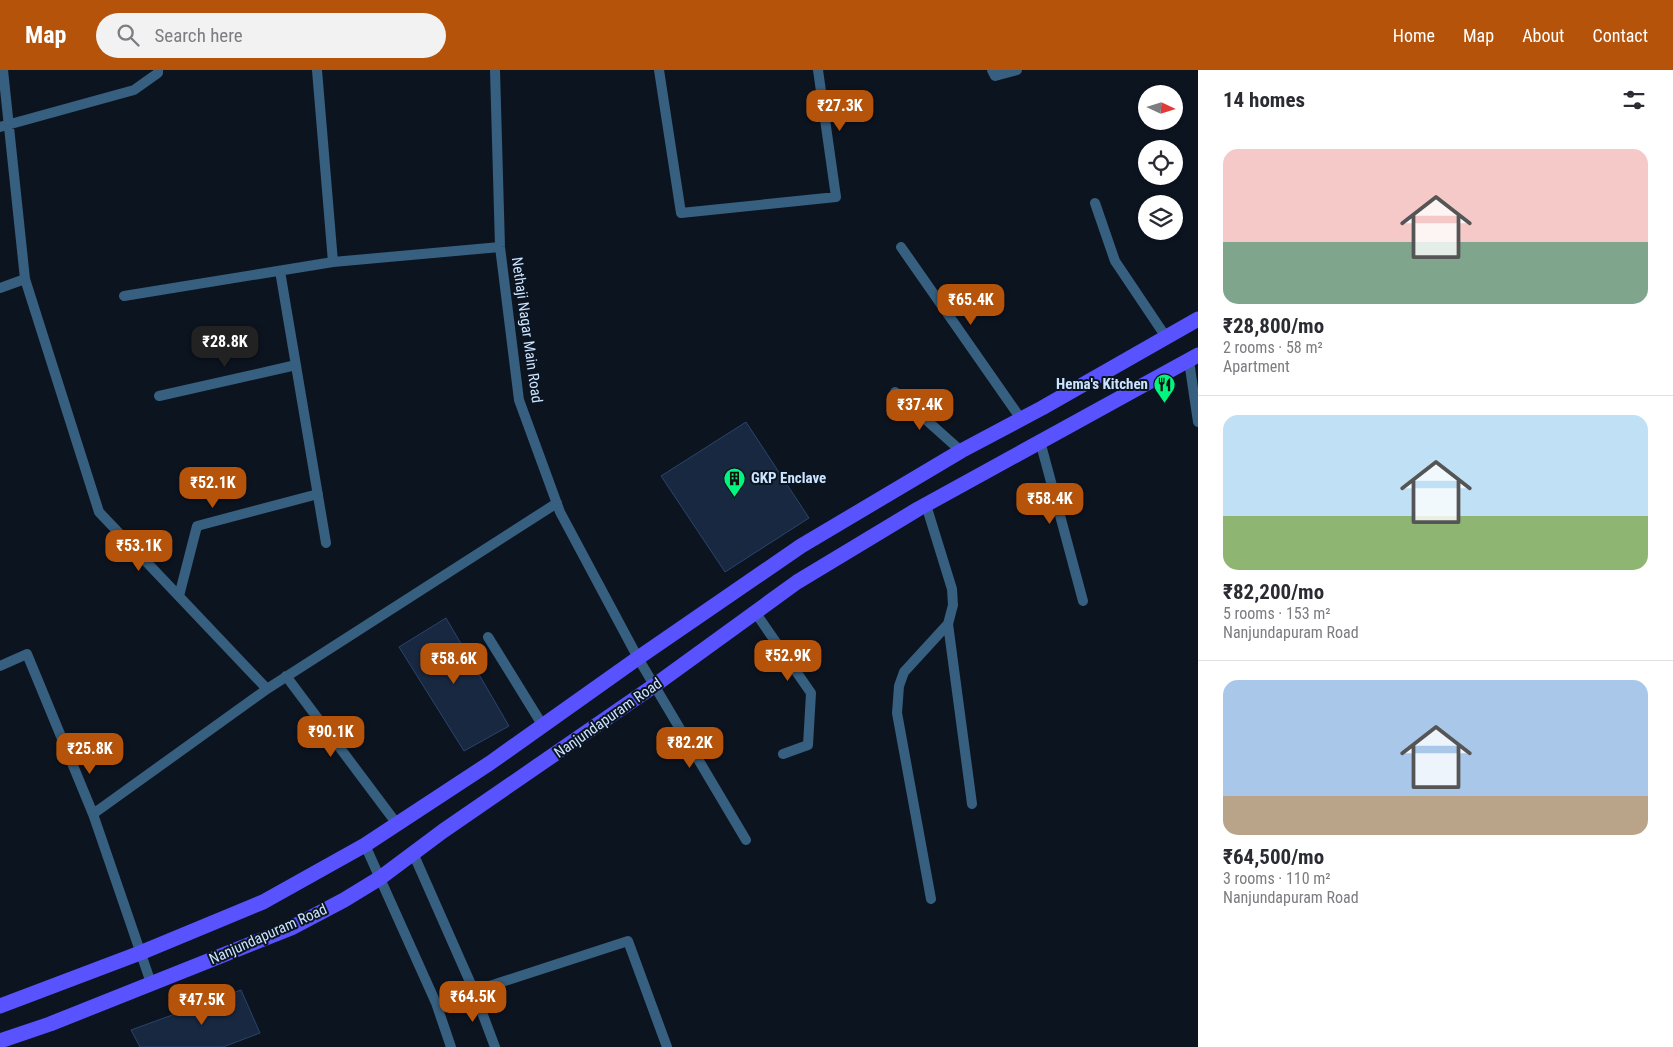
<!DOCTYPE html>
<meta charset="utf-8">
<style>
body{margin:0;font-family:"Roboto Condensed",sans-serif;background:#f2f2f3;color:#2b2b33;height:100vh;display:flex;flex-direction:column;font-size:19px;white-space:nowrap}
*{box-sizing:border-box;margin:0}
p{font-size:16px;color:#7c7c81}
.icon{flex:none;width:28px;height:28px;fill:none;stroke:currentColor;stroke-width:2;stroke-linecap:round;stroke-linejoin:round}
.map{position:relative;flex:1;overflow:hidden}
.panel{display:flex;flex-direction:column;background:#fff;width:475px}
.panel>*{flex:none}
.needle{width:32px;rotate:94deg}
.tools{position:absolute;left:1138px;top:15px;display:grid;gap:10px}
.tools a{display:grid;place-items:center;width:45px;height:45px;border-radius:50%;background:#fff;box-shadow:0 1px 4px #0004;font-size:25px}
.price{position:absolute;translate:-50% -42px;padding:0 11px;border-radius:10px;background:#b45309;color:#fff;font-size:16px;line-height:32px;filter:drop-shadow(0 1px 2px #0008)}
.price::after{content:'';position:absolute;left:50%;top:30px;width:15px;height:11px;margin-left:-8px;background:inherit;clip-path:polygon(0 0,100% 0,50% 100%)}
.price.current{background:#222;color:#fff}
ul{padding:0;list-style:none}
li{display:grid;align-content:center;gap:10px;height:265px;padding:0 25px}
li+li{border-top:1px solid #e1e1e2}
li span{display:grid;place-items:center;height:155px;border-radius:15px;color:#555}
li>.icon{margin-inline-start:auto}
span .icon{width:90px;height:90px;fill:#fffc;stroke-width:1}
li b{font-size:21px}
h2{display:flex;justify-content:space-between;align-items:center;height:60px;padding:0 25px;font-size:21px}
header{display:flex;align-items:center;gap:30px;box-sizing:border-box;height:70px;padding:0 25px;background:#b45309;color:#fff}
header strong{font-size:24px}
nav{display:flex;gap:28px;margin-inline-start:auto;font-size:18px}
.search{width:350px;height:45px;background:#f2f2f3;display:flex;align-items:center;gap:12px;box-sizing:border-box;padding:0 18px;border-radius:28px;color:#7c7c81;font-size:19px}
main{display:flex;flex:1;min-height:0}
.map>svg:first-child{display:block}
.building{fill:#182841;stroke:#2a446d}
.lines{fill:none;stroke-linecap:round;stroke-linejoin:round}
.street{stroke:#375f7f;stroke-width:10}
.primary{stroke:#5852ff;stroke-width:15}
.labels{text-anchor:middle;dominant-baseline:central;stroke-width:4;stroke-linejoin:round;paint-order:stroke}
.street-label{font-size:15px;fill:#cbe4ff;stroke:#0c1420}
.poi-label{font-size:15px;font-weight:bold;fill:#cbe4ff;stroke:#0c1420;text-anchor:end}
</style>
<header>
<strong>Map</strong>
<div class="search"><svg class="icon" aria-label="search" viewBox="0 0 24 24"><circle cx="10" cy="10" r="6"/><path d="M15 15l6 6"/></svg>Search here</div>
<nav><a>Home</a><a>Map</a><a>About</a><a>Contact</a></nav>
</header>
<main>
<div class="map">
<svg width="1198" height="977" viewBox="0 0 1198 977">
<rect width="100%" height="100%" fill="#0c1420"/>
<path class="building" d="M746 352 809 448 725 502 661 406Z
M446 548 509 656 464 681 399 577Z
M241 920 260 963 223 977H140L131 960Z"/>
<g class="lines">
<path class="street" d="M3 0 25 209 99 442 267 619 557 433
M317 0 333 192 500 177
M495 0 500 177 519 330 560 442 638 588 746 770
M659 0 681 143 836 127 818 0
M992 0 995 6 1017 0
M0 57 134 20 158 3V0
M1095 133 1115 191 1166 267
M901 177 1021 349
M280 201 326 473
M0 218 25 209
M124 226 333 192
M1189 291 1198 352
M895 322 961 381
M159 326 296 295
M1040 371 1083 531
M926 435 952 519 953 535 948 554 904 602 899 616 897 643 931 829
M179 526 197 456 318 424
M755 542 811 623 808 675 783 684
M948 554 972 734
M488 567 543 656
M0 596 27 584 93 744 151 913
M286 606 397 754
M93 744 267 619
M365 775 436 933 451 977
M413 783 474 921 495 977
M474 921 628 871 667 977"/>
<path class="primary" d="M0 936 140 883 263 832 365 775 490 693 638 588 801 476 961 381 1042 338 1198 249
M0 971 50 954 291 858 344 830 380 808 443 761 655 615 797 512 918 439 1198 285"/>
</g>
<defs>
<symbol id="restaurant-pin" viewBox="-11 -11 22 30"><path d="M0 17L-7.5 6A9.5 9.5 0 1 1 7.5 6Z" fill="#00f67d" stroke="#0c1420"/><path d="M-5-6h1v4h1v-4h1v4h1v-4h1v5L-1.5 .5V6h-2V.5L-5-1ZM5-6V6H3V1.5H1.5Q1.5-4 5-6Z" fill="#111"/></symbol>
<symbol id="building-pin" viewBox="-11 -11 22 30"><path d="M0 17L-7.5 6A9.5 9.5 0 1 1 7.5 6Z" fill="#00f67d" stroke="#0c1420"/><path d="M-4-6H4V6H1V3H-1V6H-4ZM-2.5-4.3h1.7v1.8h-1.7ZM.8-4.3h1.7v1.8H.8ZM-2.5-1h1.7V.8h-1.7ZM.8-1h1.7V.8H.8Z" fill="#111"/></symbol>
</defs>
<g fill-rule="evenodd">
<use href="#restaurant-pin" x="1152" y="302" width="25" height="34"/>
<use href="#building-pin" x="722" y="396" width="25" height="34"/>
</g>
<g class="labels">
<g class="street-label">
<text transform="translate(527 260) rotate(82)">Nethaji Nagar Main Road</text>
<text transform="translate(608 648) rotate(-35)">Nanjundapuram Road</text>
<text transform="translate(268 864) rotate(-24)">Nanjundapuram Road</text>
</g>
<g class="poi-label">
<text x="1148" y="314">Hema's Kitchen</text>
<text x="751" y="408" text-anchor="start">GKP Enclave</text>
</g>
</g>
</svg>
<div class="tools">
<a><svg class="needle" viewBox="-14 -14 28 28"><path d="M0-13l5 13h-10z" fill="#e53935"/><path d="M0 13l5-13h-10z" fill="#7c7c81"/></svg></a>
<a><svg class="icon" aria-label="locate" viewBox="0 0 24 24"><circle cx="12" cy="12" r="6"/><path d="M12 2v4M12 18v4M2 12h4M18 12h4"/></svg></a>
<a><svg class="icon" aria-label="layers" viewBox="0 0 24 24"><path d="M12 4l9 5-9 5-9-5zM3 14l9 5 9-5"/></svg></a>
</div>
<b class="price" style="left:840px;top:62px">₹27.3K</b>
<b class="price" style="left:971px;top:256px">₹65.4K</b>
<b class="price current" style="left:225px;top:298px">₹28.8K</b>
<b class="price" style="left:920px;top:361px">₹37.4K</b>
<b class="price" style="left:213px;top:439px">₹52.1K</b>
<b class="price" style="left:1050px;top:455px">₹58.4K</b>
<b class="price" style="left:139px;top:502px">₹53.1K</b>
<b class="price" style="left:788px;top:612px">₹52.9K</b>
<b class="price" style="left:454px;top:615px">₹58.6K</b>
<b class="price" style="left:331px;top:688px">₹90.1K</b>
<b class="price" style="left:690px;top:699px">₹82.2K</b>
<b class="price" style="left:90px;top:705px">₹25.8K</b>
<b class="price" style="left:473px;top:953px">₹64.5K</b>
<b class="price" style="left:202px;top:956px">₹47.5K</b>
</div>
<section class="panel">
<h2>14 homes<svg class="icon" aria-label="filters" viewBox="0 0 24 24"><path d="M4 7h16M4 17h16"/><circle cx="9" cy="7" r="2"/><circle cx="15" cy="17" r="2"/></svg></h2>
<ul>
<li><span style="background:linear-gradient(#f6c9c9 60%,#7fa58c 0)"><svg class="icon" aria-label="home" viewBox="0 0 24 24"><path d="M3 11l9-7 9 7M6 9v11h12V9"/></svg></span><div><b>₹28,800/mo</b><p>2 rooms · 58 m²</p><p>Apartment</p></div></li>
<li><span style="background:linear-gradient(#bfe0f5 65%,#8fb573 0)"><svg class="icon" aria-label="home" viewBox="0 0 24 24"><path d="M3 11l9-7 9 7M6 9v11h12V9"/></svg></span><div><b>₹82,200/mo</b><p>5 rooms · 153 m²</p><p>Nanjundapuram Road</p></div></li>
<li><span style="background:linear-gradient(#a9c7e8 75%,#b9a48a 0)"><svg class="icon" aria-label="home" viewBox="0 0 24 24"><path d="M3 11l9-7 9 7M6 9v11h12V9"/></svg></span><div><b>₹64,500/mo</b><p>3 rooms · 110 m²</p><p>Nanjundapuram Road</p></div></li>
</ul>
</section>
</main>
